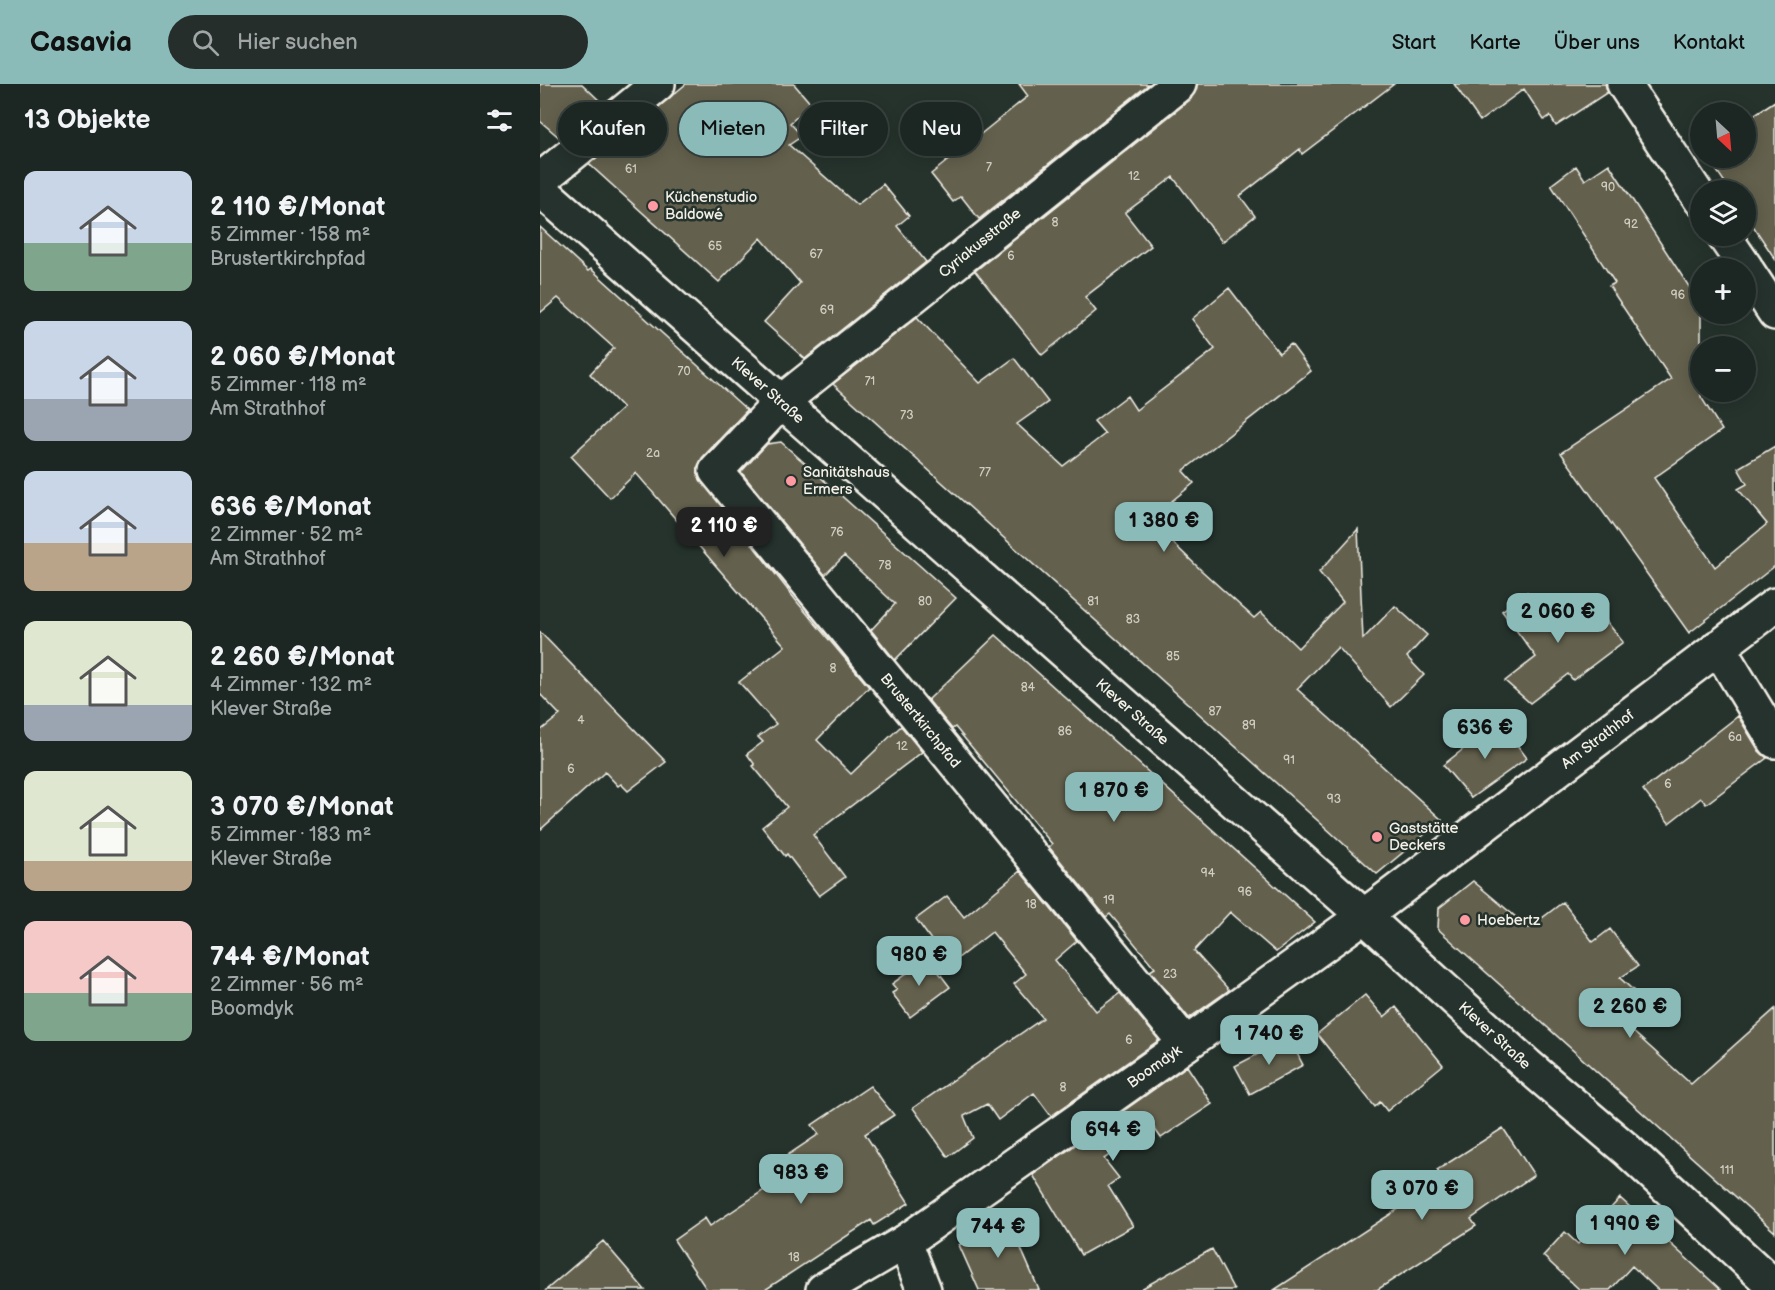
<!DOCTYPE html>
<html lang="de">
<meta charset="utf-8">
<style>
body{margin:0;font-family:"Balsamiq Sans",sans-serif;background:#252e2a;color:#f1f3f6;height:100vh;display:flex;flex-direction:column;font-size:22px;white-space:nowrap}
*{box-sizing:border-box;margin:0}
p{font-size:20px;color:#a0a5a5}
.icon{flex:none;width:33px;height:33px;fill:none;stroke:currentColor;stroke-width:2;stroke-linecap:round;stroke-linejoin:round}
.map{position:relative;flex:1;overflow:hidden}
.sheet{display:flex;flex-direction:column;background:#1c2622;width:540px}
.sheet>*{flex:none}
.top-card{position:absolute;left:18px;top:18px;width:570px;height:54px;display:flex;gap:12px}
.needle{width:39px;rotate:154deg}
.buttons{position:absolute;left:1150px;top:18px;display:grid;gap:12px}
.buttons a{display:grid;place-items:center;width:66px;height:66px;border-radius:50%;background:#1c2622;box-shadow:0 3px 15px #0003,0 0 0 2px #3a4340;font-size:30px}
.price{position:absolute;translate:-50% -51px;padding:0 14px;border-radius:12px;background:#8bbbb9;color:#111;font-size:20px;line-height:39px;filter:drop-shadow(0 2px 3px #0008)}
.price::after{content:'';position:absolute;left:50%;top:36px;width:18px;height:14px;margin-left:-9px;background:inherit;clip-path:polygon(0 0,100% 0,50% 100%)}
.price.active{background:#222;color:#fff}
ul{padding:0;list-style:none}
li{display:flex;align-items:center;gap:18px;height:150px;padding:0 24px}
li span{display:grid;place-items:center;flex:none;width:168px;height:120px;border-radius:12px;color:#555}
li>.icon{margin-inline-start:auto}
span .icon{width:72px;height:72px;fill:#fffc;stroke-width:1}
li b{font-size:26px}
h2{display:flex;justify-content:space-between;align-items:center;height:72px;padding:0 24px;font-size:26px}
.tag{padding:0 21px;border-radius:27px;background:#1c2622;box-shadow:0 3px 15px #0003,0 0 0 2px #3a4340;font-size:21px;line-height:54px}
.tag.active{background:#8bbbb9;color:#111}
header{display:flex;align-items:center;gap:36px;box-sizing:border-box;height:84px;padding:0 30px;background:#8bbbb9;color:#111}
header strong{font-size:28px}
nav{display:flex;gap:33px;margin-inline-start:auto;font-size:21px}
.search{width:420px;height:54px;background:#252e2a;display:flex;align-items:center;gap:15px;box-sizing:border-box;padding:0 21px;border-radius:33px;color:#a0a5a5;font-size:22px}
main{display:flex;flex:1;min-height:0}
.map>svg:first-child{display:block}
.building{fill:#63614d;stroke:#f4f1e8;stroke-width:1.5}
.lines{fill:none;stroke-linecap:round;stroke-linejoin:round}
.street-casing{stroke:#f4f1e8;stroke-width:38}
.secondary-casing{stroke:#f4f1e8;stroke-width:38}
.street{stroke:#26332d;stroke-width:33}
.secondary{stroke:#26332d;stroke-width:33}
.poi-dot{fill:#ff9aa2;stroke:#26332d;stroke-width:2}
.labels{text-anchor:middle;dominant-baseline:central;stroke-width:5;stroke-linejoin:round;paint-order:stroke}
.number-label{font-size:12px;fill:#d0cdc1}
.poi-label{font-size:15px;fill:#f4f1e8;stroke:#26332d;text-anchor:start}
.street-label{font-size:15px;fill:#f4f1e8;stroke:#26332d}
</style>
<header>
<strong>Casavia</strong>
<div class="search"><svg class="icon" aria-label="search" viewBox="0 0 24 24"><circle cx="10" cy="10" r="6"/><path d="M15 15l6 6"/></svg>Hier suchen</div>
<nav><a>Start</a><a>Karte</a><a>Über uns</a><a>Kontakt</a></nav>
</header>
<main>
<section class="sheet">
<h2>13 Objekte<svg class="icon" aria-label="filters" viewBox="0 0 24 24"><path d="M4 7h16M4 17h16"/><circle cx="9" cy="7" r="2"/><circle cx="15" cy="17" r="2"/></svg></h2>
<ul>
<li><span style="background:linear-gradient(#c9d6e8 60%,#7fa58c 0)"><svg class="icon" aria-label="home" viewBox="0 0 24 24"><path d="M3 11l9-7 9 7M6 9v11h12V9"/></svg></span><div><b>2 110 €/Monat</b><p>5 Zimmer · 158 m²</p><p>Brustertkirchpfad</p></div></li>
<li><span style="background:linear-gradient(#c9d6e8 65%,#9aa5b1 0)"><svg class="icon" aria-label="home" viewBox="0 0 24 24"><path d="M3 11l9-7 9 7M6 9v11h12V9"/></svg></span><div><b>2 060 €/Monat</b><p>5 Zimmer · 118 m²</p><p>Am Strathhof</p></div></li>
<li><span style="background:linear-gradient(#c9d6e8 60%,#b9a48a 0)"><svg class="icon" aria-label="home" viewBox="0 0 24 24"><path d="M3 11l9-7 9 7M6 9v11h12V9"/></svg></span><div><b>636 €/Monat</b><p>2 Zimmer · 52 m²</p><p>Am Strathhof</p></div></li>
<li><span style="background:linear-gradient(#dfe7d0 70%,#9aa5b1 0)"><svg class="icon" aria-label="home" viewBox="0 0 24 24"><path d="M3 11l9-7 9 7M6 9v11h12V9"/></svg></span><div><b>2 260 €/Monat</b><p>4 Zimmer · 132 m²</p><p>Klever Straße</p></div></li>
<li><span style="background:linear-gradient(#dfe7d0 75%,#b9a48a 0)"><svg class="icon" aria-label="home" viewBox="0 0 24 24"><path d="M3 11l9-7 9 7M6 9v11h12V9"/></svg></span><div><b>3 070 €/Monat</b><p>5 Zimmer · 183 m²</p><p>Klever Straße</p></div></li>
<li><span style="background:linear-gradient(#f6c9c9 60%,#7fa58c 0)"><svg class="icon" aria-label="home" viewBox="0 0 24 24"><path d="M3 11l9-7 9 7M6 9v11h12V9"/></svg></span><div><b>744 €/Monat</b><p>2 Zimmer · 56 m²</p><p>Boomdyk</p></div></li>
</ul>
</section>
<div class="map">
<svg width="1235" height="1206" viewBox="0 0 1235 1206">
<rect width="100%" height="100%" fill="#26332d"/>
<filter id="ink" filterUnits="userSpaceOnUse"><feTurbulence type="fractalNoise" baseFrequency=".0167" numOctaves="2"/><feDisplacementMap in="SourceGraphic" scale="12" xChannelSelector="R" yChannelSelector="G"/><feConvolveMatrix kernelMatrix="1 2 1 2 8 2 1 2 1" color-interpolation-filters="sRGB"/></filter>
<g filter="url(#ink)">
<path class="building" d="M0 0H42L63 20 21 55 0 37Z
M146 0H254L271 20 250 39 262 52 249 61 317 121 343 100 369 132 357 142 386 178 265 275 224 238 260 199 221 154 179 198 49 80Z
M479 0H609L439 135 421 112 413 118 391 90 488 12Z
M657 0H854L762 70 760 65 700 112 715 132 682 158 633 93 585 129 611 162 545 213 556 227 502 271 435 187 651 15Z
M914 0H1065L1068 8 1016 42 1010 32 1004 36 984 5 940 37Z
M1235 17V175L1206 131V106H1190L1168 74H1206V36Z
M1069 80 1161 221V313L1182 346 1114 394 1175 483 1227 440 1198 405 1207 400 1198 384 1235 362V482L1149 549 1021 369 1131 295 1069 202 1075 199 1011 101 1036 82 1045 96Z
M0 143 48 187 51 185 207 326 162 374 158 382V391L258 519 329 603 277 656 311 690 361 642 382 668 273 751 305 793 279 812 247 770 245 772 222 743 247 723 213 682 215 681 207 670 223 658 218 653 236 640 199 598 245 562 96 389 70 414 31 372 83 324 50 290 74 264 18 214 0 229Z
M689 204 739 269 751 260 771 287 643 387 654 399 612 433 635 461 662 487 714 534 721 528 758 564 803 518 779 488 818 445 823 555 855 522 887 551 867 573 884 591 851 623 798 563 757 605 902 736 837 790 293 300 377 233 440 299 474 274 508 318 477 340 523 382 565 350 554 337 587 312 596 326 675 265 652 235Z
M241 358 416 514 355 576 331 546 355 520 304 472 285 491 201 388 227 360Z
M987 508 1012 541 1048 514 1083 558 1033 596 1028 590 990 619 965 597 996 573 962 527Z
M0 548 126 678 88 707 81 700 78 702 65 688 0 746V647L20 631 0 610Z
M456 551 775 838 736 868 690 828 654 867 689 906 649 934 610 887 615 884 570 830 566 833 509 763 512 760 415 643 412 645 388 616Z
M1198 632 1219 667 1227 674 1166 720 1161 714 1129 739 1103 706Z
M959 637 987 674 931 714 903 681Z
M480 787 537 857 515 876 556 927 580 909 619 956 511 1032 494 1009 458 1036 447 1020 424 1032 433 1054 408 1073 373 1024 503 934 474 900 486 890 452 848 409 881 376 835 407 812 424 833Z
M933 797 989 844 1023 818 1053 858 1070 845 1098 882 1080 894 1109 921 1089 944 1151 1000 1235 925V1148L898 845 899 824Z
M388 874 410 903 370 933 352 909 357 906 352 900Z
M825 911 844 933 856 923 903 981 847 1027 840 1018 835 1023 777 950Z
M749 954 763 981 710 1010 695 982Z
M647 982 672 1020 621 1054 612 1041 564 1075 579 1094 568 1102 593 1142 541 1171 493 1091Z
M330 1002 354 1031 325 1050 369 1119 334 1141 331 1136 225 1206H167L134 1156 165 1134 170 1142 236 1098 227 1085 279 1050 272 1041Z
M963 1044 994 1091 931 1135 936 1142 837 1206H734L903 1096 897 1086Z
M1080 1114 1144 1172 1181 1206H1118L1092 1182 1070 1206H1040L1003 1172 1025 1148 1038 1160Z
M466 1130 499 1206H439L419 1161Z
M63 1157 105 1206H6Z
M672 1165 694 1206H599Z"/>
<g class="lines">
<defs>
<g id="street">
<path id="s1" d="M639 0 241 318 176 387 646 960"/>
<path d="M0 96 118 0"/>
<path id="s2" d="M0 105 824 832 987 981 1087 1066 1235 1203"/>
<path d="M1178 563 1235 657"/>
<path d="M365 1158 384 1206"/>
<path id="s3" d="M283 1206 365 1158 646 960 824 832 1235 521"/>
</g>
<path id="secondary" d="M1084 0 1161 116
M1184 152 1206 184
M1206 185 1235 229"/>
</defs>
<use href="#street" class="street-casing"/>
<use href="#secondary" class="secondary-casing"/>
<use href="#street" class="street"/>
<use href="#secondary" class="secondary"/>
</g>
</g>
<g class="poi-dot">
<circle cx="113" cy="122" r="6"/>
<circle cx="251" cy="397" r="6"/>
<circle cx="837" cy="753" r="6"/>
<circle cx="925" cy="836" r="6"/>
</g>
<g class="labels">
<g class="number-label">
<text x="449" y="83">7</text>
<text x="91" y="85">61</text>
<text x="594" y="92">12</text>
<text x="1068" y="103">90</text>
<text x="515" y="138">8</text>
<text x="1091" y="140">92</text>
<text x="175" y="162">65</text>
<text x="276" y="170">67</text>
<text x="471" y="172">6</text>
<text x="1138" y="211">96</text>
<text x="287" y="226">69</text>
<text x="144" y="287">70</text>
<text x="330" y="297">71</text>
<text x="367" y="331">73</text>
<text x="113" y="369">2a</text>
<text x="445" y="388">77</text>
<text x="297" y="448">76</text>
<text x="345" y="481">78</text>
<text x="385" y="517">80</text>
<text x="553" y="517">81</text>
<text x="593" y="535">83</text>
<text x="633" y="572">85</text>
<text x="293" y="584">8</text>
<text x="488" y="603">84</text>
<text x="675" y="627">87</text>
<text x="41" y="636">4</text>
<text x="709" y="641">89</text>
<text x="525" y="647">86</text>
<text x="1195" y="653">6a</text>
<text x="362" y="662">12</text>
<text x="749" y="676">91</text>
<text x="31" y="685">6</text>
<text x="1128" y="700">6</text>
<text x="794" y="715">93</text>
<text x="668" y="789">94</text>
<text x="705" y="808">96</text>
<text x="569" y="816">19</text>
<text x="491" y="820">18</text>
<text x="630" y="890">23</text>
<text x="589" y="956">6</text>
<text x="523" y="1003">8</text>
<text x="1187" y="1086">111</text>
<text x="254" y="1173">18</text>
</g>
<g class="poi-label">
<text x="125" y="113">Küchenstudio<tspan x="125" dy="17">Baldowé</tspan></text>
<text x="263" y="388">Sanitätshaus<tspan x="263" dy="17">Ermers</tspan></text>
<text x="849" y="744">Gaststätte<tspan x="849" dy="17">Deckers</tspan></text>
<text x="937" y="836">Hoebertz</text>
</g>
<g class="street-label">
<text transform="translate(440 159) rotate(-39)">Cyriakusstraße</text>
<text stroke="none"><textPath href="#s2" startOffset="304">Klever Straße</textPath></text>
<text stroke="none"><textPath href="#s2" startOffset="790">Klever Straße</textPath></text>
<text stroke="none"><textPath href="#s1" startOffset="927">Brustertkirchpfad</textPath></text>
<text stroke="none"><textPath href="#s3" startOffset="951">Am Strathhof</textPath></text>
<text stroke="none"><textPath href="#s2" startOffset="1276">Klever Straße</textPath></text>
<text stroke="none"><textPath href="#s3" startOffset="400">Boomdyk</textPath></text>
</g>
</g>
</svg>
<div class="buttons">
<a><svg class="needle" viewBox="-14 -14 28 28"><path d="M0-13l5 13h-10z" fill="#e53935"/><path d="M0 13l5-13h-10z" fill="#a0a5a5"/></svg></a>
<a><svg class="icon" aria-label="layers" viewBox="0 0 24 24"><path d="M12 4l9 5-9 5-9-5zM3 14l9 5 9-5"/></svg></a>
<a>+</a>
<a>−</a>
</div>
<b class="price" style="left:624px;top:469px">1 380 €</b>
<b class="price active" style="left:184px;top:474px">2 110 €</b>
<b class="price" style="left:1018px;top:560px">2 060 €</b>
<b class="price" style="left:945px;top:676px">636 €</b>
<b class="price" style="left:574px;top:739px">1 870 €</b>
<b class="price" style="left:379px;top:903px">980 €</b>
<b class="price" style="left:1090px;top:955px">2 260 €</b>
<b class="price" style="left:729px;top:982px">1 740 €</b>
<b class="price" style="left:573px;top:1078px">694 €</b>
<b class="price" style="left:261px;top:1121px">983 €</b>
<b class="price" style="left:882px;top:1137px">3 070 €</b>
<b class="price" style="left:1085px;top:1172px">1 990 €</b>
<b class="price" style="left:458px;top:1175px">744 €</b>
<div class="top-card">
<a class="tag">Kaufen</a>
<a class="tag active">Mieten</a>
<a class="tag">Filter</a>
<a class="tag">Neu</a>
</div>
</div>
</main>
